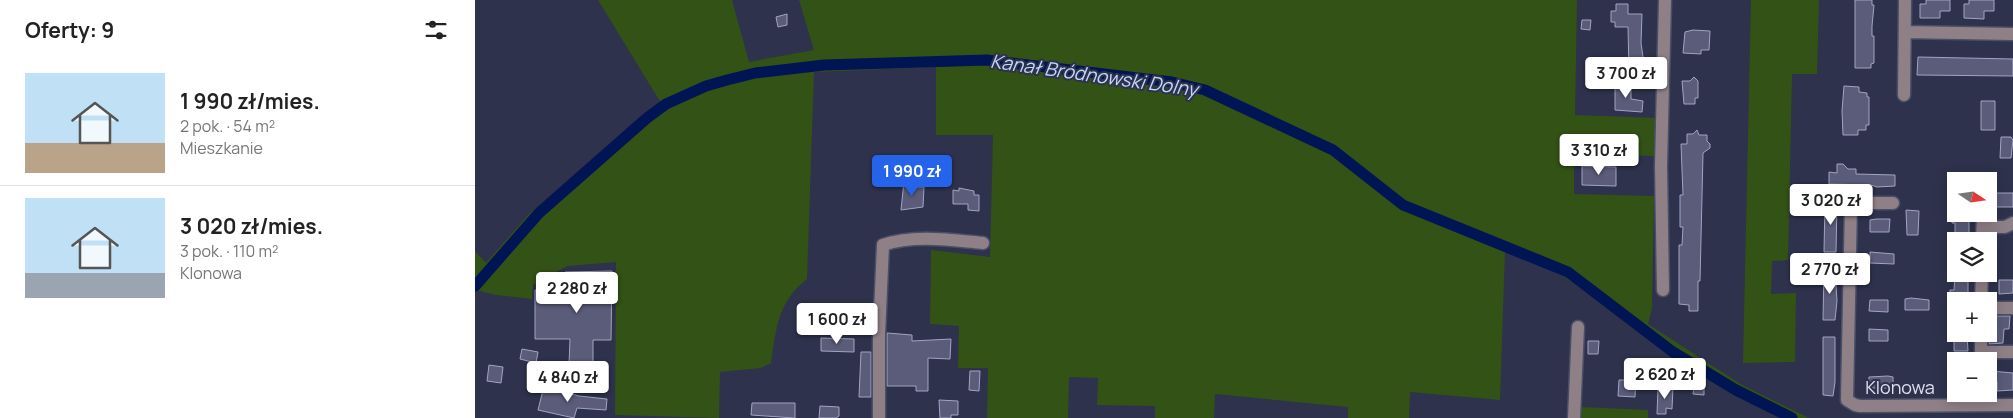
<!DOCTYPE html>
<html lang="pl">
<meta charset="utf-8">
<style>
body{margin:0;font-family:Manrope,sans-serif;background:#f2f2f2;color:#222;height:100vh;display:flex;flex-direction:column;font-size:19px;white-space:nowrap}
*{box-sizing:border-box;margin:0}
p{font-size:16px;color:#767676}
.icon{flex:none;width:28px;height:28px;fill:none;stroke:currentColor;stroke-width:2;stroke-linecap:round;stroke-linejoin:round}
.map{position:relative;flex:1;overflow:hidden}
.panel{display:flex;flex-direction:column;background:#fff;width:475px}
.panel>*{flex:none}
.needle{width:32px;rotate:103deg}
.fabs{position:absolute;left:1472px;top:172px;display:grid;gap:10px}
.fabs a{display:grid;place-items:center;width:50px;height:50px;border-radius:0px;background:#fff;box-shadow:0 2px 12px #0003;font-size:25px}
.price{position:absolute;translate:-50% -42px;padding:0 11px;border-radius:5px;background:#fff;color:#222;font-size:16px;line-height:32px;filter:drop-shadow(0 1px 2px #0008)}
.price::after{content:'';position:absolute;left:50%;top:30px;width:15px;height:11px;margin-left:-8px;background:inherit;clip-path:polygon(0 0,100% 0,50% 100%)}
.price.current{background:#2563eb;color:#fff}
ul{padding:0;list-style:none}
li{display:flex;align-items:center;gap:15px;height:125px;padding:0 25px}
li+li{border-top:1px solid #e0e0e0}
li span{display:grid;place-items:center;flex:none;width:140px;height:100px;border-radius:0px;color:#555}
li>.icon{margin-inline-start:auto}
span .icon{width:60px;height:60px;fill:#fffc;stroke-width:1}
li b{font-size:21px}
h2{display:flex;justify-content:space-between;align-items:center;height:60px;padding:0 25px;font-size:21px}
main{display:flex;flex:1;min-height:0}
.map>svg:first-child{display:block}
.green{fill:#335216}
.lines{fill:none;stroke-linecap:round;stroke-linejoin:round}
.canal{stroke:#011453;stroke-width:11}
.building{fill:#5b5c79;stroke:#a2a4c4}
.minor-casing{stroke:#4a4e66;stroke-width:15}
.minor{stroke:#8f8087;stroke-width:12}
.labels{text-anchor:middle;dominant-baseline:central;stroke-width:4;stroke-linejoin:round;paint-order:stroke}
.street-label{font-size:18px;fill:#dde0f1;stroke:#2e324c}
.water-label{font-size:19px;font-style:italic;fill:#c1d6fd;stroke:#2e324c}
</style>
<main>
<section class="panel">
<h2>Oferty: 9<svg class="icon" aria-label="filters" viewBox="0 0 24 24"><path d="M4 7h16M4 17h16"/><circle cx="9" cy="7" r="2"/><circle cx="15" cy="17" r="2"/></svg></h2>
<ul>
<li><span style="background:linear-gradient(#bfe0f5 70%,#b9a48a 0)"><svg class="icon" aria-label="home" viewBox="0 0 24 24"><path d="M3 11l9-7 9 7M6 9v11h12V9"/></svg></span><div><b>1 990 zł/mies.</b><p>2 pok. · 54 m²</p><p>Mieszkanie</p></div></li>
<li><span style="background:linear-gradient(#bfe0f5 75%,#9aa5b1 0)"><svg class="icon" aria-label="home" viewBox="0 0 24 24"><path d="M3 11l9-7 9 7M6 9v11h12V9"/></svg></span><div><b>3 020 zł/mies.</b><p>3 pok. · 110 m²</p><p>Klonowa</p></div></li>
</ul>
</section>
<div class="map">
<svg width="1538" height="418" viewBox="0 0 1538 418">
<rect width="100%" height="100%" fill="#2e324c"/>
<path class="green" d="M123 0H257L274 62 339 50 324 0H1102L1100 115 1181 118 1180 156 1099 154V194L1179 196 1177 308 1173 324 1267 385 1334 418H1305L1232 377 1081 271 1030 250 1025 400 935 392 934 418H873V407L740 394 739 418H680V406L622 405 623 378 594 377 593 418H512L513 368H483L484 326 455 324 456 250 515 257 518 135H461V67L339 72 332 279C303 301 301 329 296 363L286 368 245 372 244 418 140 415 141 262 92 266 58 285 57 299 21 295 1 290 0 291V251L11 263 56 212 186 103Z
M1276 0H1344L1342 74H1317L1313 260 1297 261 1296 294 1321 293 1320 362 1268 363Z
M1106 407 1173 410V418H1105Z"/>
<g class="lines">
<path class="canal" d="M0 286 64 213 172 118 191 104 231 86 252 80 280 73 349 65 512 60 697 82 730 90 858 150 928 205 1093 272 1198 352 1261 390 1317 418"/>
</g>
<path class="building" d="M1380 0H1397V5H1399L1397 26V36H1399V63L1396 64V68H1380Z
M1451 0H1475V11H1465V18H1445V4H1451Z
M1494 0H1519V11H1509V19L1489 18V4H1494Z
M1141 4H1153V14H1167L1166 43 1170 71H1154L1153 27H1140V22H1136V11H1141Z
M312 14V25L303 27 301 17Z
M1107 20H1116L1115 30 1106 29Z
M1218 30 1235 31 1234 50H1226V54L1208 53 1210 32Z
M1443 57 1538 59V76L1442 75Z
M1219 77 1223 81V98H1220V104H1209L1207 81H1215Z
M1140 83H1156V99L1168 101 1167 112 1140 110Z
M1369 86 1384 87V92L1392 93V97H1394V125H1391V130H1383V135H1368L1367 111Z
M1506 101H1520V130H1506Z
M1222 130 1224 135H1232V141L1235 144V148L1228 153 1225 281H1223V311H1214V305L1204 304V245H1207L1208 227H1205V195H1208L1206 144H1212V134H1218Z
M1526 137H1536L1538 140 1536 158H1525Z
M1362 164H1368L1373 169H1381V174L1420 175V186L1402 187 1396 185 1354 184V172L1362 173Z
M1107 166 1141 167V186L1107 185Z
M429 181 435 187H449L448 207 426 210Z
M484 188 499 191V195H504V211L493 210V204H478V190L484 191Z
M1517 193H1538V207H1517Z
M1350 201H1362L1361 252H1349Z
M1431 210 1444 211 1443 235H1432Z
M1477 214H1494V236H1480V223H1477Z
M1402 219H1415L1414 232H1395V220Z
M1395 252 1419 254V264L1395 263Z
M1349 269H1360L1362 301 1360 320H1348Z
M137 271 136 340H118V366H116V371H107V366L94 365 95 339H60V290L90 291V272Z
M1480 274H1493V301H1475V290H1479Z
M1524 280H1538V293L1524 294Z
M1436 298 1454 300V310H1430V299Z
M1395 300H1413V312L1394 311Z
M1514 316H1535L1534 329H1529L1528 343 1514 344Z
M1394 329 1413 330V341H1394Z
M412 333 437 335V341L476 339 475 359 453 358V391H441V386H412Z
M1479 334H1492L1493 351H1479Z
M1348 337H1360V382L1358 396 1348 395Z
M346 338 379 339V352L346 351Z
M1113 341H1124L1123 354H1113Z
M47 349 63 352 61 363 45 359Z
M386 352H396V397H384Z
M14 365 28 367 26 383 12 381Z
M495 371H505L504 391 494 390Z
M1516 371 1538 373V390L1522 391V382H1516Z
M1413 376 1418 377V388H1393L1394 377Z
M1144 380H1161L1160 397 1143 396Z
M69 386 104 396 132 399 131 410 102 408 99 418 63 410Z
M1219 386H1229V395L1218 394Z
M1183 388H1198L1197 409 1191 408V414H1182Z
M464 400 483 401V415H476V418H465Z
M277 403H320V418L276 415Z
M345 406 364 407V416L361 418H344Z"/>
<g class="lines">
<defs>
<path id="minor" d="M1430 32 1538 34
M1429 95 1430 0
M1418 203H1376L1372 400 1380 405 1385 406 1538 405
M1508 227H1530L1538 223
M1507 241 1508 214
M1188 290 1186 166 1190 0
M1506 301 1507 274
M1514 308H1538
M1506 352H1538
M1506 361V334
M404 418V335L408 245C438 234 477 240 508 243
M1099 418 1103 327"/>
</defs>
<use href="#minor" class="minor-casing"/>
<use href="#minor" class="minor"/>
</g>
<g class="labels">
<g class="street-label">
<text x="1425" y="387">Klonowa</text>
</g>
<g class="water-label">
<text transform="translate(619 75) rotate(8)">Kanał Bródnowski Dolny</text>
</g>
</g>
</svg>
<div class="fabs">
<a><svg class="needle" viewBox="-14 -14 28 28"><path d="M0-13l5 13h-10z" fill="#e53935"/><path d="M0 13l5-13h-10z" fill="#767676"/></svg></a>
<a><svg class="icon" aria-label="layers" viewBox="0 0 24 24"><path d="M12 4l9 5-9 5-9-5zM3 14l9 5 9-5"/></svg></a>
<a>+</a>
<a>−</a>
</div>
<b class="price" style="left:1151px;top:99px">3 700 zł</b>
<b class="price" style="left:1124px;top:176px">3 310 zł</b>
<b class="price current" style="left:437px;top:197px">1 990 zł</b>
<b class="price" style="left:1356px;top:226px">3 020 zł</b>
<b class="price" style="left:1355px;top:295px">2 770 zł</b>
<b class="price" style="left:102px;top:314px">2 280 zł</b>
<b class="price" style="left:362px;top:345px">1 600 zł</b>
<b class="price" style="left:1190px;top:400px">2 620 zł</b>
<b class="price" style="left:93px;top:403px">4 840 zł</b>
</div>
</main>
